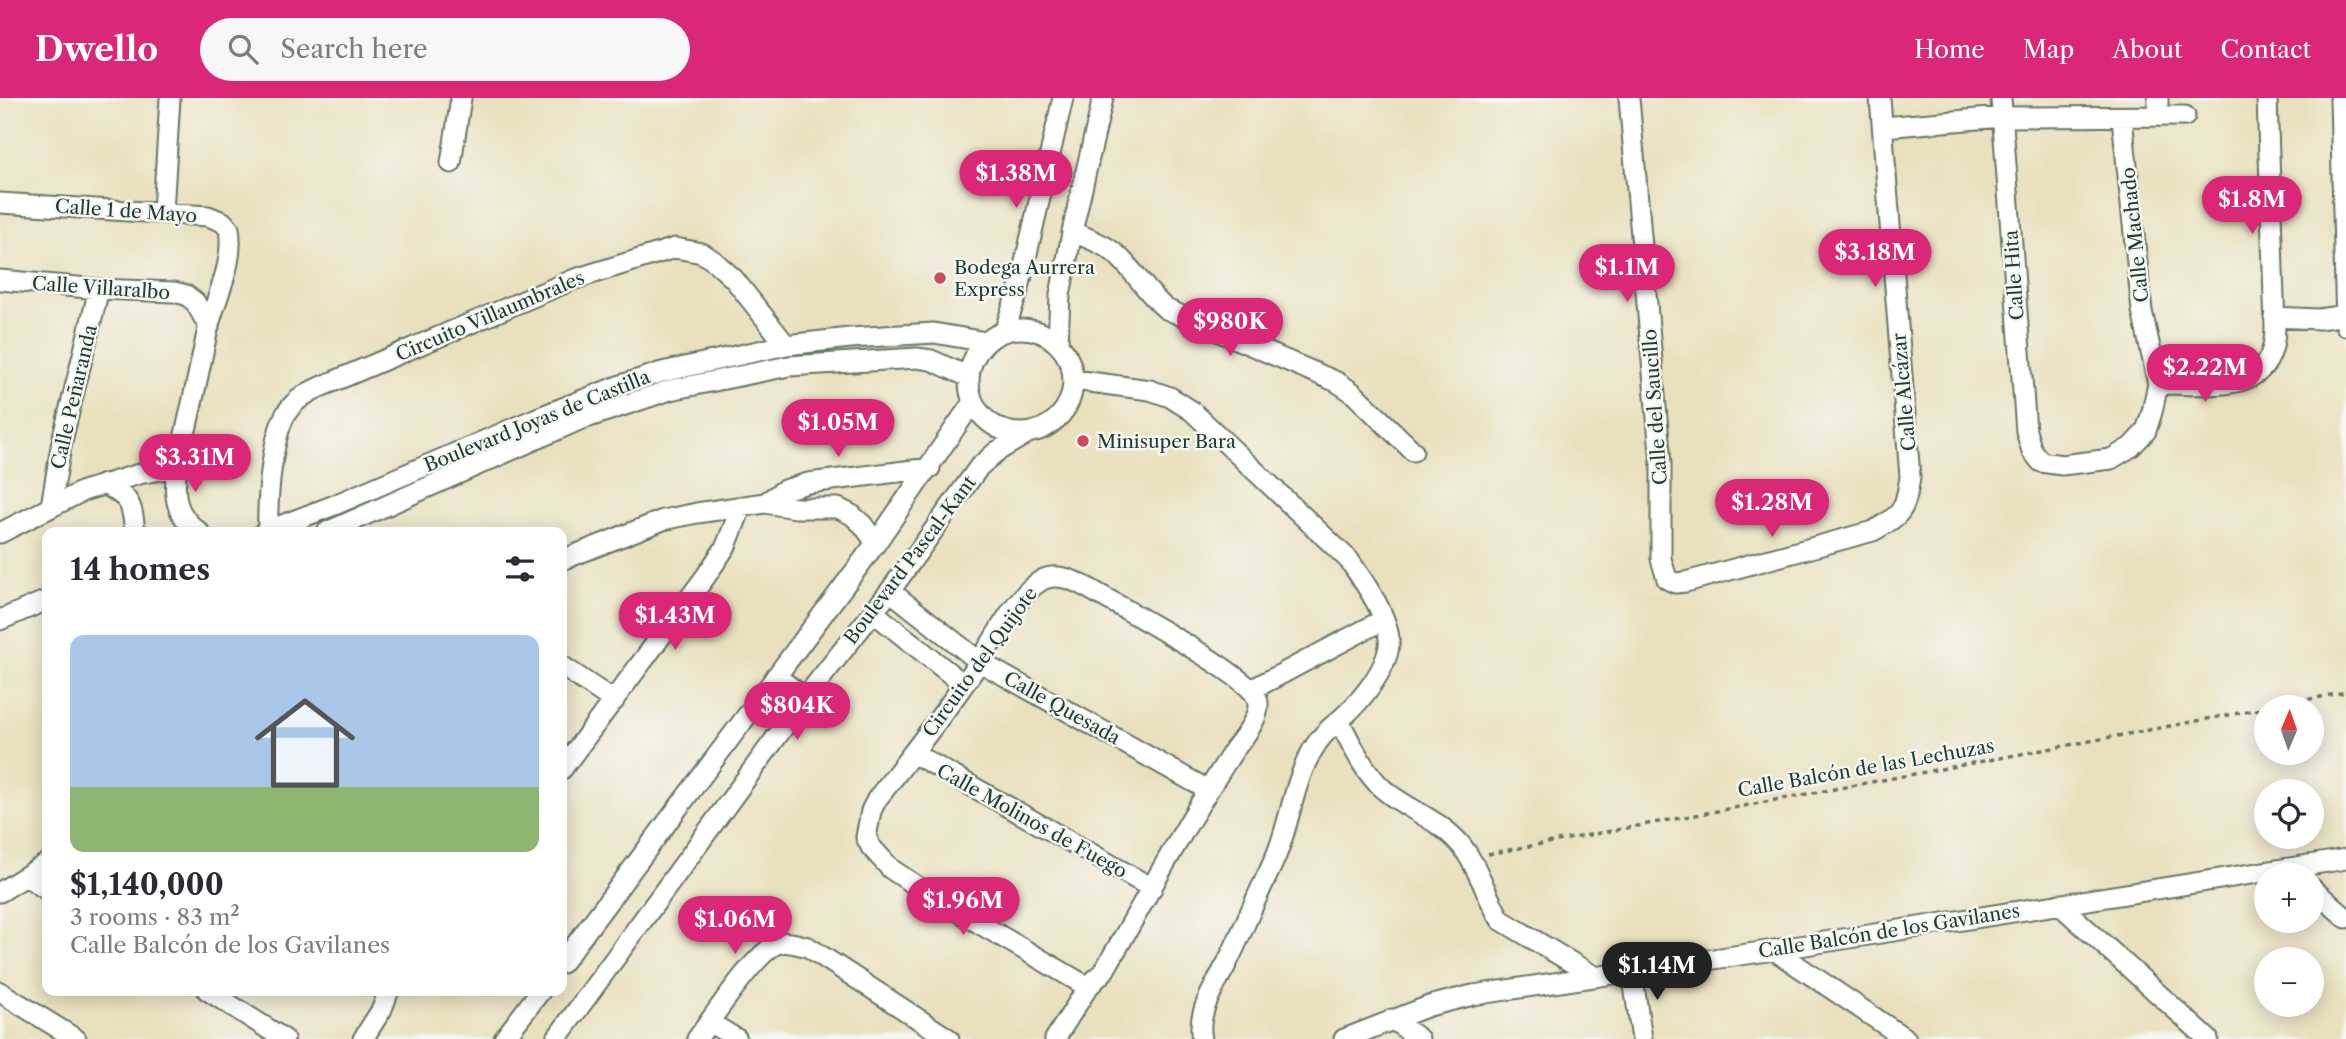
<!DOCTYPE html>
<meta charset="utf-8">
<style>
body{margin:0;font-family:"Libre Caslon Text",serif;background:#f7f7f7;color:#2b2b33;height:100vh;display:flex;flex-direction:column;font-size:26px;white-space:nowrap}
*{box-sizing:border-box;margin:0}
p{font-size:23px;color:#7c7c81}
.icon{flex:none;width:38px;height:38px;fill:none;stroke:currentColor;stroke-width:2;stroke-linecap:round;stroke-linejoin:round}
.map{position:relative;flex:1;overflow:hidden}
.details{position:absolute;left:42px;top:429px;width:525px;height:469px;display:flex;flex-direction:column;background:#fff;border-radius:14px;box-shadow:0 4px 18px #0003}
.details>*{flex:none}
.needle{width:46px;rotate:2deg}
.fabs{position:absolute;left:2254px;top:597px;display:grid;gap:14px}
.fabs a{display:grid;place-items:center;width:70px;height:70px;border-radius:50%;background:#fff;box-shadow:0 4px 18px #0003;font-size:35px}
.price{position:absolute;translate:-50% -60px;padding:0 16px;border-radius:24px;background:#db2777;color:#fff;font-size:23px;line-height:46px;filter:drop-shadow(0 2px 4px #0008)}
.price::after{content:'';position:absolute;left:50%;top:42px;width:21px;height:16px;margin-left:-10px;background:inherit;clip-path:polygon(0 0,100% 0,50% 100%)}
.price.on{background:#222;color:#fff}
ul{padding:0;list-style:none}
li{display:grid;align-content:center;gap:14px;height:371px;padding:0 28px}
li+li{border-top:2px solid #e1e1e2}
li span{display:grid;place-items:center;height:217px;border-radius:14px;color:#555}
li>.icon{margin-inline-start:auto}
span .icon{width:126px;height:126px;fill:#fffc;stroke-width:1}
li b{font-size:30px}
h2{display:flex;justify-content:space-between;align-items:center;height:84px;padding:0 28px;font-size:30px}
header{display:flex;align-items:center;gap:42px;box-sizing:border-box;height:98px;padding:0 35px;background:#db2777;color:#fff}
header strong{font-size:33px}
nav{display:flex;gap:38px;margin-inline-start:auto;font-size:24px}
.search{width:490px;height:63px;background:#f7f7f7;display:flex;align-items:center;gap:18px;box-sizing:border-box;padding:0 24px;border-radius:38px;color:#7c7c81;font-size:26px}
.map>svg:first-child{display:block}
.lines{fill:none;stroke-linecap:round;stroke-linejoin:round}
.minor-casing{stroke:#667664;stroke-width:23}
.path{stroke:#667664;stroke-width:3.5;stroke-dasharray:5 5;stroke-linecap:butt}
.minor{stroke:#fff;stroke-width:19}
.poi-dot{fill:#d1495b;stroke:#f6f6f2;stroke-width:2.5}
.labels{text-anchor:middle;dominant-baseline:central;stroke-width:5;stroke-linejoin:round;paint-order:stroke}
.street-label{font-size:19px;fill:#1f3d34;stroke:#f6f6f2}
.poi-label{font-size:19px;fill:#1f3d34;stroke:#f6f6f2;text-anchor:start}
</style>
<header>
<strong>Dwello</strong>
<div class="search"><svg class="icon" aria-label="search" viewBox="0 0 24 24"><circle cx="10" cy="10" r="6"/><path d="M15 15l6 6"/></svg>Search here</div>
<nav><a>Home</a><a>Map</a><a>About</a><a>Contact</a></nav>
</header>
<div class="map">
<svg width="2346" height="941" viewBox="0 0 2346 941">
<rect width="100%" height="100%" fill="#f6f6f2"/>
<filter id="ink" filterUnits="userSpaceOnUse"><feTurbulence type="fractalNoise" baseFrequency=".0143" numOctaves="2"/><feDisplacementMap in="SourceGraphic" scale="14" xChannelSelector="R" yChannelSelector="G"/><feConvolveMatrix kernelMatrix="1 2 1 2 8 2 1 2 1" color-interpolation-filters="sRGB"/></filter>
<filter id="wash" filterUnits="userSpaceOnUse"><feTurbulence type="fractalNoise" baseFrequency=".00686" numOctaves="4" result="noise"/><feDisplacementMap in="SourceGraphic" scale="28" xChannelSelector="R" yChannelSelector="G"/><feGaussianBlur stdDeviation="1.57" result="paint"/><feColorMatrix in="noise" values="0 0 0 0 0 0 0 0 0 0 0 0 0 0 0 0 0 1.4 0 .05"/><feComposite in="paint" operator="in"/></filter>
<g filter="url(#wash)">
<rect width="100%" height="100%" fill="#e9e1be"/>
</g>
<g filter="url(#ink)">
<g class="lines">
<defs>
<path id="minor" d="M1629 0 1661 366V461L1667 481 1675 485 1686 484 1873 433C1903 416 1905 413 1910 379L1880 0
M2001 0 2026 333 2032 353 2041 364 2062 367 2111 361 2131 349 2146 333 2152 314 2158 286 2142 213 2122 20
M2340 0 2346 228
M2158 18V0
M1883 29 2002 19 2185 18
M451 65 461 0
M0 105 208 118 223 124 229 131C235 165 216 198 208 231 198 277 189 323 177 369 173 397 175 417 199 434
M163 114 170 0
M1072 133C1089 141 1108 147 1121 161 1137 177 1149 197 1166 211L1337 284 1352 294 1413 353
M0 182 99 191 174 194 186 197 195 204 209 229
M2274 219 2319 221 2346 217
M969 283a52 52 0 1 1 104 0a52 52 0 1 1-104 0Z
M1004 234 1019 190 1063 0
M1058 246 1060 197 1074 125 1103 0
M1074 282 1150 292 1170 299 1192 313 1349 462C1363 482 1392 523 1389 548 1386 572 1361 603 1343 619 1334 627 1324 634 1317 645 1295 677 1292 715 1279 750 1273 767 1264 783 1257 799 1247 821 1237 845 1226 867 1214 890 1196 915 1202 941
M2158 286C2209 285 2275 301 2275 229L2267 0
M104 386C130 400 132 404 135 434
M765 405 784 392 808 385 930 370
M51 408 62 343 99 191
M264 434 332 408 537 320 618 288 662 274 786 247 850 240 934 235 986 244
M268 434C267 405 271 332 290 310 302 295 320 289 337 282L575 181 675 150 702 155 714 163 734 181 786 247
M327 434 577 323 670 292 789 268 917 260 931 262 969 279
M0 435 83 393 139 376 177 369
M562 462 663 422 697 415 765 405 796 410H838L852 417 863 427 876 445
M890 493 980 564 1208 692
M873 514 963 586
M0 522 47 502
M562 568 614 603
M776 578 805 600
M1251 592 1383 522
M1339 623C1352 646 1363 673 1383 691 1407 712 1438 720 1461 747 1480 771 1485 797 1501 822L1594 878
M913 655 1152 790
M562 671 706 478 726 448 741 410
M26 778 47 792
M2312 790 2346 820
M0 794 47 765
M2059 806 2208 941
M1774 852 1906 941
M562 865 876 445 973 304
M1632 874 1642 941
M207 892 284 941
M0 894 76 941
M1392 921 1419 941
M709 924 737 941
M363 941 382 911 389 892
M504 941 541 892
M556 941 805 600 890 493 979 369 996 354 1028 335
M697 941C712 921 758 850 780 845 789 843 799 847 808 849L949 941
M1055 941 1088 889 1104 873C1147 799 1187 723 1234 652 1243 640 1263 617 1257 600 1247 576 1117 507 1088 490 1075 483 1057 474 1042 482 1017 496 996 539 980 563 948 611 912 656 877 701L871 713 866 739 871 749 891 771 927 795 1088 889
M1344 941 1429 908 1473 897 1774 852 2346 761"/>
</defs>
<use href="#minor" class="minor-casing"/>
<path class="path" d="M2269 609 2346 594
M1488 756 2266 610"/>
<use href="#minor" class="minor"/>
</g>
</g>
<g class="poi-dot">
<circle cx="940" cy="180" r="7"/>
<circle cx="1083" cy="343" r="7"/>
</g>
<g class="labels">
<g class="street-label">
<text transform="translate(126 113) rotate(4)">Calle 1 de Mayo</text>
<text transform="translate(2135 137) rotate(-96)">Calle Machado</text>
<text transform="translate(2014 177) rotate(-94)">Calle Hita</text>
<text transform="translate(101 190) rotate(4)">Calle Villaralbo</text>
<text transform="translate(490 218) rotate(-23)">Circuito Villaumbrales</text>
<text transform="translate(1904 294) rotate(-95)">Calle Alcázar</text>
<text transform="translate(74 299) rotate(-77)">Calle Peñaranda</text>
<text transform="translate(1655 309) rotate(-94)">Calle del Saucillo</text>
<text transform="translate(537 323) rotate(-22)">Boulevard Joyas de Castilla</text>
<text transform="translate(910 462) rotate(-53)">Boulevard Pascal-Kant</text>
<text transform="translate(980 564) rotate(-54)">Circuito del Quijote</text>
<text transform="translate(1062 610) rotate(29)">Calle Quesada</text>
<text transform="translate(1866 670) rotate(-10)">Calle Balcón de las Lechuzas</text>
<text transform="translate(1032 723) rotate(29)">Calle Molinos de Fuego</text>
<text transform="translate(1889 833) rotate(-9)">Calle Balcón de los Gavilanes</text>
</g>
<g class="poi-label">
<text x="954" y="169">Bodega Aurrera<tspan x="954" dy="22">Express</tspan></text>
<text x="1097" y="343">Minisuper Bara</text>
</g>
</g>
</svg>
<div class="fabs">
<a><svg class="needle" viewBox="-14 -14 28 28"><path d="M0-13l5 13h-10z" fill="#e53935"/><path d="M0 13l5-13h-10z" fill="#7c7c81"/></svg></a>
<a><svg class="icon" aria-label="locate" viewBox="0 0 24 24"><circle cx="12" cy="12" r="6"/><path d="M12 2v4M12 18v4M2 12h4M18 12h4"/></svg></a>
<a>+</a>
<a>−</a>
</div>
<b class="price" style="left:1016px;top:112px">$1.38M</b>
<b class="price" style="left:2252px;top:138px">$1.8M</b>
<b class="price" style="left:1875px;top:191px">$3.18M</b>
<b class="price" style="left:1627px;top:206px">$1.1M</b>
<b class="price" style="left:1230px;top:260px">$980K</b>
<b class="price" style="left:2205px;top:306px">$2.22M</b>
<b class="price" style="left:838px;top:361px">$1.05M</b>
<b class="price" style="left:195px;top:396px">$3.31M</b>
<b class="price" style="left:1772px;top:441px">$1.28M</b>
<b class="price" style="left:675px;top:554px">$1.43M</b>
<b class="price" style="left:797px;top:644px">$804K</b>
<b class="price" style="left:963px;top:839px">$1.96M</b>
<b class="price" style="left:735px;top:858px">$1.06M</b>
<b class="price on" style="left:1657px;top:904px">$1.14M</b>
<section class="details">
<h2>14 homes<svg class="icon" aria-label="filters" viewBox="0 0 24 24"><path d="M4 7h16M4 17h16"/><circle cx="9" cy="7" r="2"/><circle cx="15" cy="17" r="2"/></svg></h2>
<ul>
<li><span style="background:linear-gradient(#a9c7e8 70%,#8fb573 0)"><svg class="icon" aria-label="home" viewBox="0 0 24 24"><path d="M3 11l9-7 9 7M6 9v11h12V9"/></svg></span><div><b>$1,140,000</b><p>3 rooms · 83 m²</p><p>Calle Balcón de los Gavilanes</p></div></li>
</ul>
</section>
</div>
